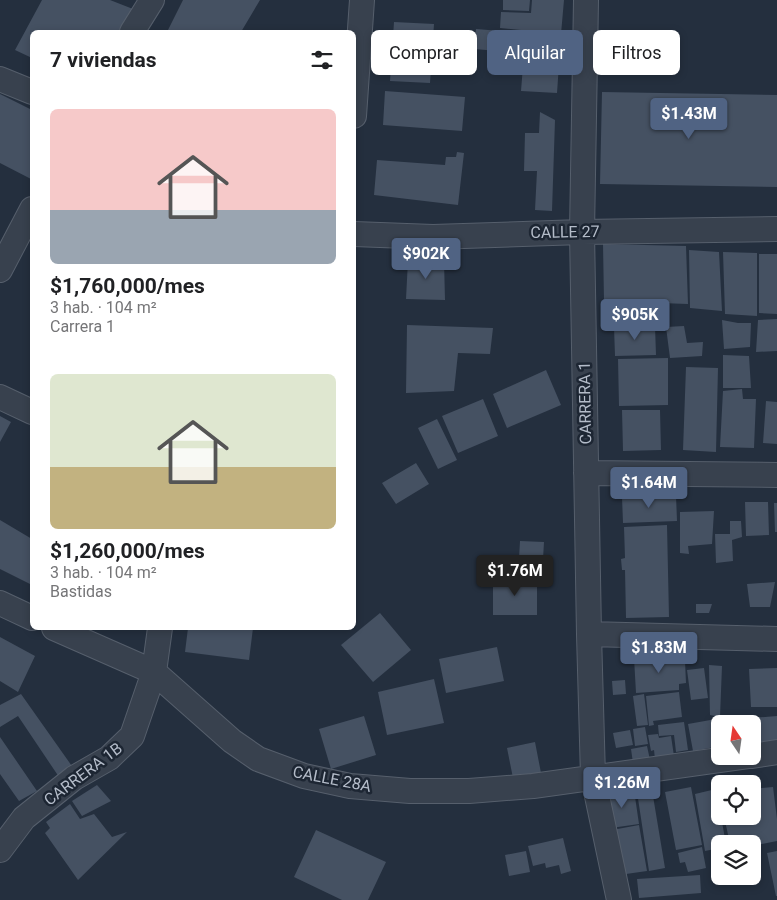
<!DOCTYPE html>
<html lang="es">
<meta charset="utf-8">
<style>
body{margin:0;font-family:Roboto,sans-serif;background:#f6f6f6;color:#202124;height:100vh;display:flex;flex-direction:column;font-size:19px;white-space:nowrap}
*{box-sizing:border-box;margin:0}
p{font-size:16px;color:#757577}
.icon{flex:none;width:28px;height:28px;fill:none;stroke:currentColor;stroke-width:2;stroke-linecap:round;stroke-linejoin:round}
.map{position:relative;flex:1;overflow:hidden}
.sheet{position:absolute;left:30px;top:30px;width:326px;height:600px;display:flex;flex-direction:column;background:#fff;border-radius:8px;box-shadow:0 2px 8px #0003}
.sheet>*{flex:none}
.hud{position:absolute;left:371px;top:30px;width:330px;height:45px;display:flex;gap:10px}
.needle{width:32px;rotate:347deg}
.controls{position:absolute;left:711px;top:715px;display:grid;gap:10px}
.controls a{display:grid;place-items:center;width:50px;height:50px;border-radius:8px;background:#fff;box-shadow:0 2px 8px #0003;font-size:25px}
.price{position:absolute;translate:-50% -42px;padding:0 11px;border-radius:5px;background:#506383;color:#fff;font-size:16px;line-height:32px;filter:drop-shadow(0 1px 2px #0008)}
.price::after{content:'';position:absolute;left:50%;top:30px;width:15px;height:11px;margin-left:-8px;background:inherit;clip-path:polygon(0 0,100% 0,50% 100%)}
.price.active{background:#222;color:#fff}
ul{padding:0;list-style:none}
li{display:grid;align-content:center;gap:10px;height:265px;padding:0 20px}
li span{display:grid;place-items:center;height:155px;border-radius:8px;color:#555}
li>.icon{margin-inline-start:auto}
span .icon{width:90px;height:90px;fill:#fffc;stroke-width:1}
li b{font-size:21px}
h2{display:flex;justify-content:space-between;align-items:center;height:60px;padding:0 20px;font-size:21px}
.tag{padding:0 18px;border-radius:8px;background:#fff;box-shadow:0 2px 8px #0003;font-size:18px;line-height:45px}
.tag.active{background:#506383;color:#fff}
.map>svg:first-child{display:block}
.building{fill:#455162}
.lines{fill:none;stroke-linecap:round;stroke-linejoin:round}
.minor-casing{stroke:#565f6c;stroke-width:26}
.minor{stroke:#38414e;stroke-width:24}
.labels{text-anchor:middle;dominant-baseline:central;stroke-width:5;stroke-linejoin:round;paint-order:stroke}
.street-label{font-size:16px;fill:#b4bcc9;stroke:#1d2633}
</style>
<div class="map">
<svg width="777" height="900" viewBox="0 0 777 900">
<rect width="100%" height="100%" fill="#242f3e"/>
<path class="building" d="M42 0H110L133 9 121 32H32V58L15 50Z
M183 0H260L241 32H167Z
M503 0H530L529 11 503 10Z
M532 0H564L561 34 500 28 501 12 531 13Z
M394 22 434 24 430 83 390 81Z
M476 29 561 36 557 93 521 91 524 53 474 49Z
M385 91 465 97 462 131 383 125Z
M602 92 777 95V187L600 184Z
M0 94 32 110 31 179 0 163Z
M540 112 555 120 552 211 535 210 537 171H524L525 133H539Z
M457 152 464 153 458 205 374 195 377 160 445 165 446 157H456Z
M603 244 686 246 688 304 604 301Z
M689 250 719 252 722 311 690 308Z
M723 252 757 253V316L725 314Z
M759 254H777V314L759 313Z
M408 260H444L445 300 406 299Z
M777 319V351L756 352 758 320Z
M722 320 738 323H751L750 347 724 349Z
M407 325 493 328 490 354 458 353 454 391 406 393Z
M655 326 656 355 615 356 614 327Z
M684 326 687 343 703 342 702 356 670 358 666 327Z
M723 355 749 356 751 388H723Z
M668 358V405L619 406 618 359Z
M686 367 718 368 716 452 683 450Z
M546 370 561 405 507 428 493 394Z
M742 389 743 399H756L754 448 720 447 723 391Z
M483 399 498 436 458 453 442 416Z
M766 401 777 402V444L763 443Z
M622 410H660L661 450 623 451Z
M0 416 11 422 0 442Z
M437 419 457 460 438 469 418 428Z
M416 463 429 484 396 504 382 483Z
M676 495 677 521 623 523 622 497Z
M745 502H768L769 535 746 536Z
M774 503H777V532H775Z
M714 511 712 544 688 546 689 554 680 553V512Z
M0 520 32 539V585L0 569Z
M730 521H741L742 537 732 540 733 561 716 563 715 534H730Z
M667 525 669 617 626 618 625 570H622L621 559 625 558 624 527Z
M520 541 544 542 542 577 518 576Z
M493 579H537V615H493Z
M775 582 770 607H750L747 584Z
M696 604H712L709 613H696Z
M380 613 411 650 373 682 341 645Z
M188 628H253L249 660 185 652Z
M0 637 35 656 18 692 0 681Z
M497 647 504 681 446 693 439 659Z
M675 654 676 662 685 661 686 683 679 684V690L636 693 634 658Z
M709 665 722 666 720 717 710 715Z
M704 668 708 698 691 700 687 670Z
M777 668V707H751L749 669Z
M434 679 444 723 387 735 378 692Z
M625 680 626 694 613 695 612 681Z
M679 692 682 717 653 721 654 725 649 726 646 696Z
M21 694 74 769 59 777 18 716 0 727V705Z
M644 694 648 725 637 726 633 696Z
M364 716 376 755 331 769 319 729Z
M777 716V744L753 747 752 724H751V718Z
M716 719 720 746 693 751 688 724Z
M684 722 688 750 676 752 674 735 659 736 658 725Z
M645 727 648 744 635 746 633 729Z
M630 730 633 745 616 748 613 733Z
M658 734 659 738 671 736 674 756 655 759 654 750 651 751 648 735Z
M0 737 37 791 19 801 0 774Z
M535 742 542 778 514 783 507 748Z
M647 746 650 760 633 763 631 749Z
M97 785 111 801 82 816 72 801Z
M691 787 702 845 676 850 665 792Z
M773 787 777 819V841L752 846V844H730L724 816H752V789Z
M716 789 726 844H720V848L705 851 695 794Z
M634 790 639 824 611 828 605 794Z
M652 790 665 868 649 871 637 792Z
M70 804 80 819 94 814 112 837 127 832 78 880 45 833 50 828 46 822Z
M639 825 647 871 619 875 612 830Z
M316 830 386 862 368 900H342L294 877Z
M563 838 571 871 561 874 559 865 546 868 545 863 533 866 528 846Z
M702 847 706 868 688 872 685 862 680 863 678 853Z
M526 851 530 872 509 876 505 855Z
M777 851V896H776L767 853Z
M700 875 701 893 639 898 637 879Z"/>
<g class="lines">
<defs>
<path id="minor" d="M586 0 582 232 589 634 593 777 619 900
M132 32 152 0
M0 79 32 92
M354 116 362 0
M354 234 433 237 582 232 777 229
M0 270 32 209
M0 397 32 412
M586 473 777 475
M0 603 32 618
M54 628 154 672 232 741 258 759 304 776 350 786 410 791H469L533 786 748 756
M589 634 777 639
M752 756 777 752
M0 850 24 818 74 778 109 758 132 736 154 672 160 628"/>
</defs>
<use href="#minor" class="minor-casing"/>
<use href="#minor" class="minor"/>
</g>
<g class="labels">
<g class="street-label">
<text transform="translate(565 232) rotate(-1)">CALLE 27</text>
<text transform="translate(585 403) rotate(-91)">CARRERA 1</text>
<text transform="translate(83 774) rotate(-37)">CARRERA 1B</text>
<text transform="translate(332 779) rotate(11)">CALLE 28A</text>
</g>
</g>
</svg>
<div class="controls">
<a><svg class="needle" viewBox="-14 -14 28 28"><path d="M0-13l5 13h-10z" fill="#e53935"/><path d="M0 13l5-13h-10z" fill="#757577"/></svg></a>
<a><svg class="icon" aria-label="locate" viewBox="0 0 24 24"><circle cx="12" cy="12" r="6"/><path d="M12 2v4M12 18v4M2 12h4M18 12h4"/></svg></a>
<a><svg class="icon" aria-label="layers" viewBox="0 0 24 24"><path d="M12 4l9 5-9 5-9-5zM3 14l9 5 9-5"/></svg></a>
</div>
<b class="price" style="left:689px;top:140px">$1.43M</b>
<b class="price" style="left:426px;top:280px">$902K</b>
<b class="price" style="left:635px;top:341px">$905K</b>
<b class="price" style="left:649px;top:509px">$1.64M</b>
<b class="price active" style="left:515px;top:597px">$1.76M</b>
<b class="price" style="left:659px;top:674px">$1.83M</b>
<b class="price" style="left:622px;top:809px">$1.26M</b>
<div class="hud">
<a class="tag">Comprar</a>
<a class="tag active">Alquilar</a>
<a class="tag">Filtros</a>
</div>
<section class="sheet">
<h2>7 viviendas<svg class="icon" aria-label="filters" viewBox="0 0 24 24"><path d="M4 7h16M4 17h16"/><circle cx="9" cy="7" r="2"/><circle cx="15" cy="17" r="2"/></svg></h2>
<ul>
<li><span style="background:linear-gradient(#f6c9c9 65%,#9aa5b1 0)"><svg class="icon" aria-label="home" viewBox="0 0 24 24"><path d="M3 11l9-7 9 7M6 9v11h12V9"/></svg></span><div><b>$1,760,000/mes</b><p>3 hab. · 104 m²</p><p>Carrera 1</p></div></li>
<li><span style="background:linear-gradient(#dfe7d0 60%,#c2b280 0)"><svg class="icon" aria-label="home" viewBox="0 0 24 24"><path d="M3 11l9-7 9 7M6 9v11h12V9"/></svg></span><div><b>$1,260,000/mes</b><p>3 hab. · 104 m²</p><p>Bastidas</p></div></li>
</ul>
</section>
</div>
